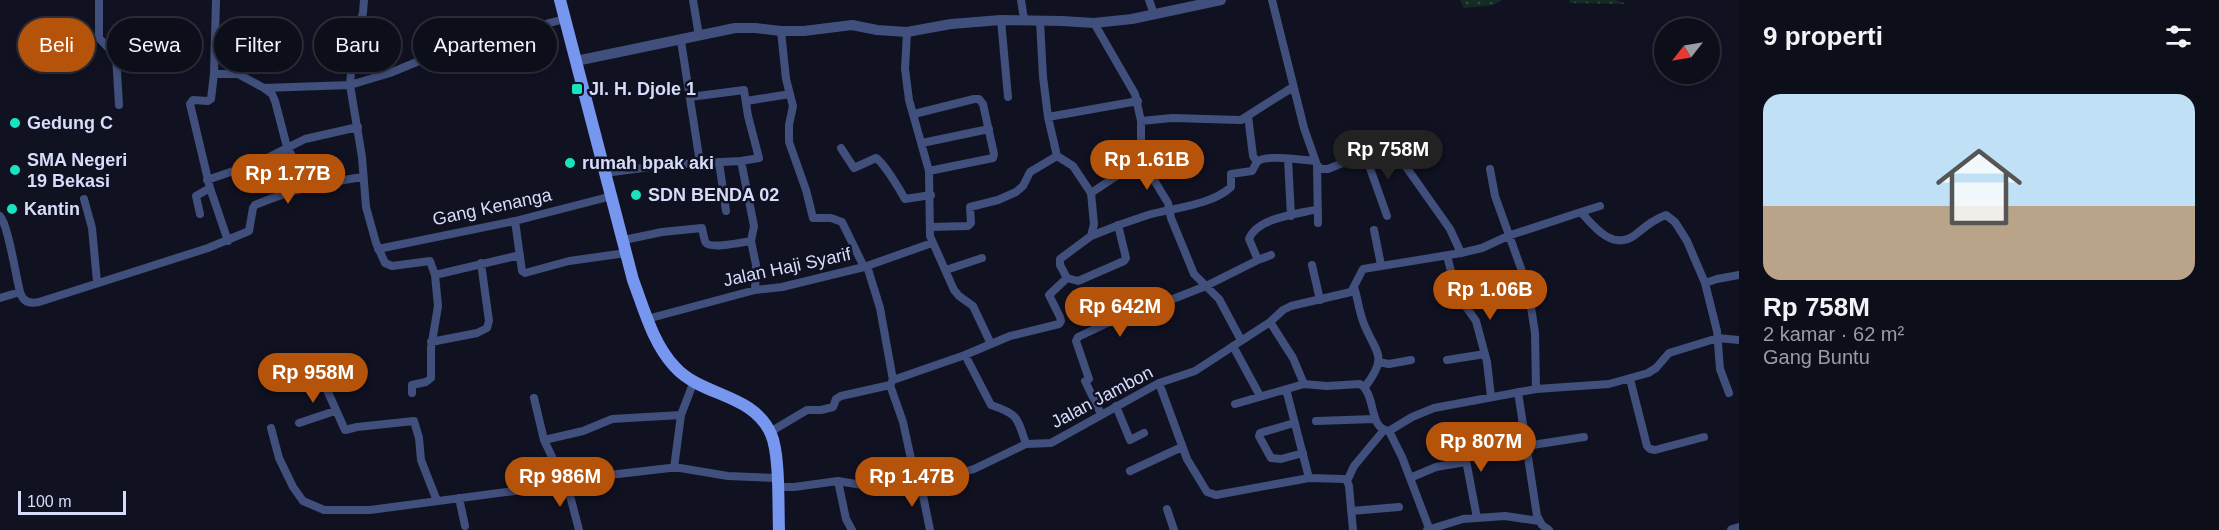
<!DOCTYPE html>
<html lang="id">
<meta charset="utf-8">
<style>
body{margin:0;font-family:Helvetica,sans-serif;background:#1a1c27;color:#f1f3f6;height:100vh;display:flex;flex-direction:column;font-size:22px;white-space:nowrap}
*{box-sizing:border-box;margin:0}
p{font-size:20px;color:#9a9ca2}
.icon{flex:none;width:33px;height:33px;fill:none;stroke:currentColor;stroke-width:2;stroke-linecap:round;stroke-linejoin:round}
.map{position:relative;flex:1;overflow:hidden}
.side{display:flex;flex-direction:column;background:#0c0e1a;width:480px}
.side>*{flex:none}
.guide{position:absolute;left:18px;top:18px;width:570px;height:54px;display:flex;gap:12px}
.needle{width:39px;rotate:239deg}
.tools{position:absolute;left:1654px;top:18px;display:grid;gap:12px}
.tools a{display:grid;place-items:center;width:66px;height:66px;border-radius:50%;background:#0c0e1a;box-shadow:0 3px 9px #0003,0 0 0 2px #2c2e39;font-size:30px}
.scale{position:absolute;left:18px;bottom:15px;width:108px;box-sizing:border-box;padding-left:6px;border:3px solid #d6dcfa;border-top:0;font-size:16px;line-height:21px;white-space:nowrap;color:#d6dcfa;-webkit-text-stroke:4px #101222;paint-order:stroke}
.price{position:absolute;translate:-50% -51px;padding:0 14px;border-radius:21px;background:#b45309;color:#fff;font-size:20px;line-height:39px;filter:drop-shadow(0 2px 3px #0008)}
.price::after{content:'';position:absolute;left:50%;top:36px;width:18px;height:14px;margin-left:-9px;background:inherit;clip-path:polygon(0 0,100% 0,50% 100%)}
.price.on{background:#222;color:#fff}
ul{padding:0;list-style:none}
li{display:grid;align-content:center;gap:12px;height:318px;padding:0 24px}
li+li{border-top:2px solid #2c2e39}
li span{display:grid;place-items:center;height:186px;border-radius:18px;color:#555}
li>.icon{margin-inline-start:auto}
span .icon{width:108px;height:108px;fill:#fffc;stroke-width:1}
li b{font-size:26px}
h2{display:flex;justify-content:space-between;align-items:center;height:72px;padding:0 24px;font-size:26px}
.pill{padding:0 21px;border-radius:27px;background:#0c0e1a;box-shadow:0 3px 9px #0003,0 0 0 2px #2c2e39;font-size:21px;line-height:54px}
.pill.on{background:#b45309;color:#fff}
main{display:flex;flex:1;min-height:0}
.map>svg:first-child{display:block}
.grass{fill:url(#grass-dots)}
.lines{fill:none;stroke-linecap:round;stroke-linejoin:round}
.minor{stroke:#414f7c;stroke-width:8}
.tertiary{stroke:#414f7c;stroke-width:10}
.secondary{stroke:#7796f0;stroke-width:12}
.poi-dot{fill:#19e3be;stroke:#101222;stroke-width:2}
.labels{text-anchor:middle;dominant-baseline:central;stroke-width:5;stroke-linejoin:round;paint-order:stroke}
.poi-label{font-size:18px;font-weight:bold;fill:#d6dcfa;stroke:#101222;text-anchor:start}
.street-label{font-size:18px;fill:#d6dcfa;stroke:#101222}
</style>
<main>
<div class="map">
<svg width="1739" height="530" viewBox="0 0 1739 530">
<defs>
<pattern id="grass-dots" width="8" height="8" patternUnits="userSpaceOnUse" patternTransform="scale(1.5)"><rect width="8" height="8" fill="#142b24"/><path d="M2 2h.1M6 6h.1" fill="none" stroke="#354945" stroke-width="1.8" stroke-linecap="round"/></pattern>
</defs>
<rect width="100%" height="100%" fill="#101222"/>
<path class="grass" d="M1460 0H1502L1493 5 1464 8Z
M1569 0H1616L1626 4 1570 3Z"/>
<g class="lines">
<path class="minor" d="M99 0V38L116 56 119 105
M216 0 214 74 211 99 208 101 193 100 190 104 210 188 228 241
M364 0 363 13 353 46 350 85 362 157 366 207 376 243 385 263 392 266 430 261 435 275 438 306 431 348V378L426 382 412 385V393
M693 0 699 36
M1021 0 1024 19
M1149 0 1154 14
M1272 0 1304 128 1317 165 1321 169H1328L1381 147 1388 145 1392 147 1450 229 1461 253
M1001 20 1008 97
M1094 23 1135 94 1141 121V148L1143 162 1168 203 1171 218 1194 274 1219 299 1241 340
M781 31 786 79 793 106 789 125V142L806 190 813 218H831L842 222 864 267
M907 32 905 69 909 100 929 171 930 236 954 290 959 296 973 306 991 344
M681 41 700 163
M214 74H238L264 88 350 85 390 73 448 49 565 19
M264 88 272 94 275 101 287 147 301 172
M746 101 790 94
M914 114 974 99H979L983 104 994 154 993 158 929 171
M1248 116 1253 156 1257 162
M1048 117 1138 101
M1141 121 1172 118 1241 120 1293 87
M922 143 989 129
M841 148 854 168 876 158C884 163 900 190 905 199L931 195
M1365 154 1387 216
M1057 156 1073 166 1091 193
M1288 159 1291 216
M741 161 754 226 751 241 756 265 755 290
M719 162 726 211
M1317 165 1318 223
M1490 169 1495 196 1528 288 1535 333 1536 389
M605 173 665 165 741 161 759 158 748 116 744 90 690 97
M207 180 257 163 305 139 358 127
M84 199 92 228 97 282
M1581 212 1600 206
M200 214 196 196 210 188
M0 216C8 224 16 277 20 292
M515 221 522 271 525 273 569 261 626 253
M930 227 968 226 971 223 970 207 998 200 1016 192 1023 186 1030 172 1057 156 1048 117 1043 77 1040 21
M1374 230 1381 265
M1091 236C1110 228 1129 221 1148 215 1173 208 1212 205 1231 187V174L1252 171C1254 168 1255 165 1257 162 1263 154 1304 160 1315 161
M624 240 662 232 702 228C703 232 704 240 706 243 712 249 743 242 751 241
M378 249 515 221 612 196
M1447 256 1457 294 1476 321 1487 362 1491 397
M1258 260 1271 255
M1312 265 1320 300
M867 266 880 308 893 380 890 385 903 422 916 482
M946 270 982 258
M435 275 520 255
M1067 278 1078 281 1124 261 1126 258 1118 225
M1705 283 1717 279 1739 275
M1354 287C1358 299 1359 312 1364 324 1376 354 1389 355 1365 387
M0 298 20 292C23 302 30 304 39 302L208 248 249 231 253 208 255 205C293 189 322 183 363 177
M647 319 755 290 782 287 864 267 932 243
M1270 322 1293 358 1304 384 1327 386 1360 384C1377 395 1368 429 1389 431L1412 417 1434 408 1536 389 1609 384 1648 373 1656 368 1669 353 1718 338 1739 340
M431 342 477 333 487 328 489 321 481 263
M1233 346 1260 396
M965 355 991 405C1018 414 1017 417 1026 444
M1447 360 1485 354
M1378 362 1389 364 1411 360
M1630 379 1647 446 1650 449 1655 450 1704 437
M893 380 965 355 1010 336 1059 324 1061 321 1060 317 1049 295 1067 278 1060 265V259L1091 236 1094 224 1091 193 1115 177 1143 162
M1159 383 1187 459 1207 492 1216 495 1309 478 1344 479 1347 481 1349 486 1353 530
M1286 389 1309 478
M327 390 345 430 357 427 414 421 419 438 421 460 437 501
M1518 392 1537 516 1542 525 1549 530
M534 398 544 440
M1235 404 1304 384
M1116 406 1130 440 1144 433
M1101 414 1085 381 1089 379 1076 341 1078 337 1116 319 1119 325 1150 308 1206 286 1258 260 1249 239C1257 217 1299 214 1318 209
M1316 421 1375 419
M299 423 335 411
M1294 423 1260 433 1259 436 1271 458 1281 459 1303 453
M271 428 279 458 293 487 303 501 324 510H370L522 490 562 478 566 480 670 468H680L728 476 777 478
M1389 431 1402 457 1429 528
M770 432 807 410H821L833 407 836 399 841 396 890 385
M1461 434 1477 518
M1526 446 1584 437
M674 468 681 415 694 381
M1130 471 1182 447
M562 478 544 440 583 431 612 419 681 415
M1410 478 1436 467 1465 462
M566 480 579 530
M838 481 846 519 852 530
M920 481 930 530
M1347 481 1354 466 1384 430
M777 487H794L838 481 868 486 935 480 974 469 1026 444 1051 443 1159 383 1195 371 1270 322 1283 310 1291 306 1351 292 1363 269 1461 253 1482 248 1508 236 1581 212C1595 228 1613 251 1635 235 1645 227 1654 219 1666 215L1675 222 1687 241 1705 283 1717 331 1720 369 1729 393
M459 498 465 526
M1167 509 1174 530
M1351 511 1399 507
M1427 530 1463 519 1505 516 1539 521"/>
<path class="tertiary" d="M576 61 735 28H755L781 31H804L852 25 877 30 907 32 951 24 1001 20 1062 21 1094 23 1132 19 1221 0
M1732 530 1739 528"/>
<path class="secondary" d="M560 0 633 280C644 309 653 344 675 367 702 397 753 393 771 434 780 454 778 506 779 530"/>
</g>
<g class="poi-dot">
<rect x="571" y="83" width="12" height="12" rx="3"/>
<circle cx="15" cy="123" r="6"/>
<circle cx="570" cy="163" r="6"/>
<circle cx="15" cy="170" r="6"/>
<circle cx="636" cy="195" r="6"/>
<circle cx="12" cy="209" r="6"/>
</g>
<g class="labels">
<g class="poi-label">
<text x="589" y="89">Jl. H. Djole 1</text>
<text x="27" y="123">Gedung C</text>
<text x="27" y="160">SMA Negeri<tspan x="27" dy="21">19 Bekasi</tspan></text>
<text x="582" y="163">rumah bpak aki</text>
<text x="648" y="195">SDN BENDA 02</text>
<text x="24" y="209">Kantin</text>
</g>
<g class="street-label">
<text transform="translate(492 207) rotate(-12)">Gang Kenanga</text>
<text transform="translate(787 267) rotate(-12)">Jalan Haji Syarif</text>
<text transform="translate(1102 397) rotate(-28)">Jalan Jambon</text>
</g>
</g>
</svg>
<div class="tools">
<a><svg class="needle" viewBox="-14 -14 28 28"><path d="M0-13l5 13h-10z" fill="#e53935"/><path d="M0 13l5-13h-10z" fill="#9a9ca2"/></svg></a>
</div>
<div class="scale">100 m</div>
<b class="price on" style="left:1388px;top:181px">Rp 758M</b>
<b class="price" style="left:1147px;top:191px">Rp 1.61B</b>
<b class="price" style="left:288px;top:205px">Rp 1.77B</b>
<b class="price" style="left:1490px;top:321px">Rp 1.06B</b>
<b class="price" style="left:1120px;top:338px">Rp 642M</b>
<b class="price" style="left:313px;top:404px">Rp 958M</b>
<b class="price" style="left:1481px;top:473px">Rp 807M</b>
<b class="price" style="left:560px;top:508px">Rp 986M</b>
<b class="price" style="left:912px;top:508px">Rp 1.47B</b>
<div class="guide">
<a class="pill on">Beli</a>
<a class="pill">Sewa</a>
<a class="pill">Filter</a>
<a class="pill">Baru</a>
<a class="pill">Apartemen</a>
</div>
</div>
<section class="side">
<h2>9 properti<svg class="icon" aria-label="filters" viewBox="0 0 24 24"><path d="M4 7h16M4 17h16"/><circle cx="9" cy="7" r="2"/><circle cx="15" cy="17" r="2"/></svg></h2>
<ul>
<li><span style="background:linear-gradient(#bfe0f5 60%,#b9a48a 0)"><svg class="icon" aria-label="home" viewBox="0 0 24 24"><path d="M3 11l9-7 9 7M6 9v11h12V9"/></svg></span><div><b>Rp 758M</b><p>2 kamar · 62 m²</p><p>Gang Buntu</p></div></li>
</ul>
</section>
</main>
